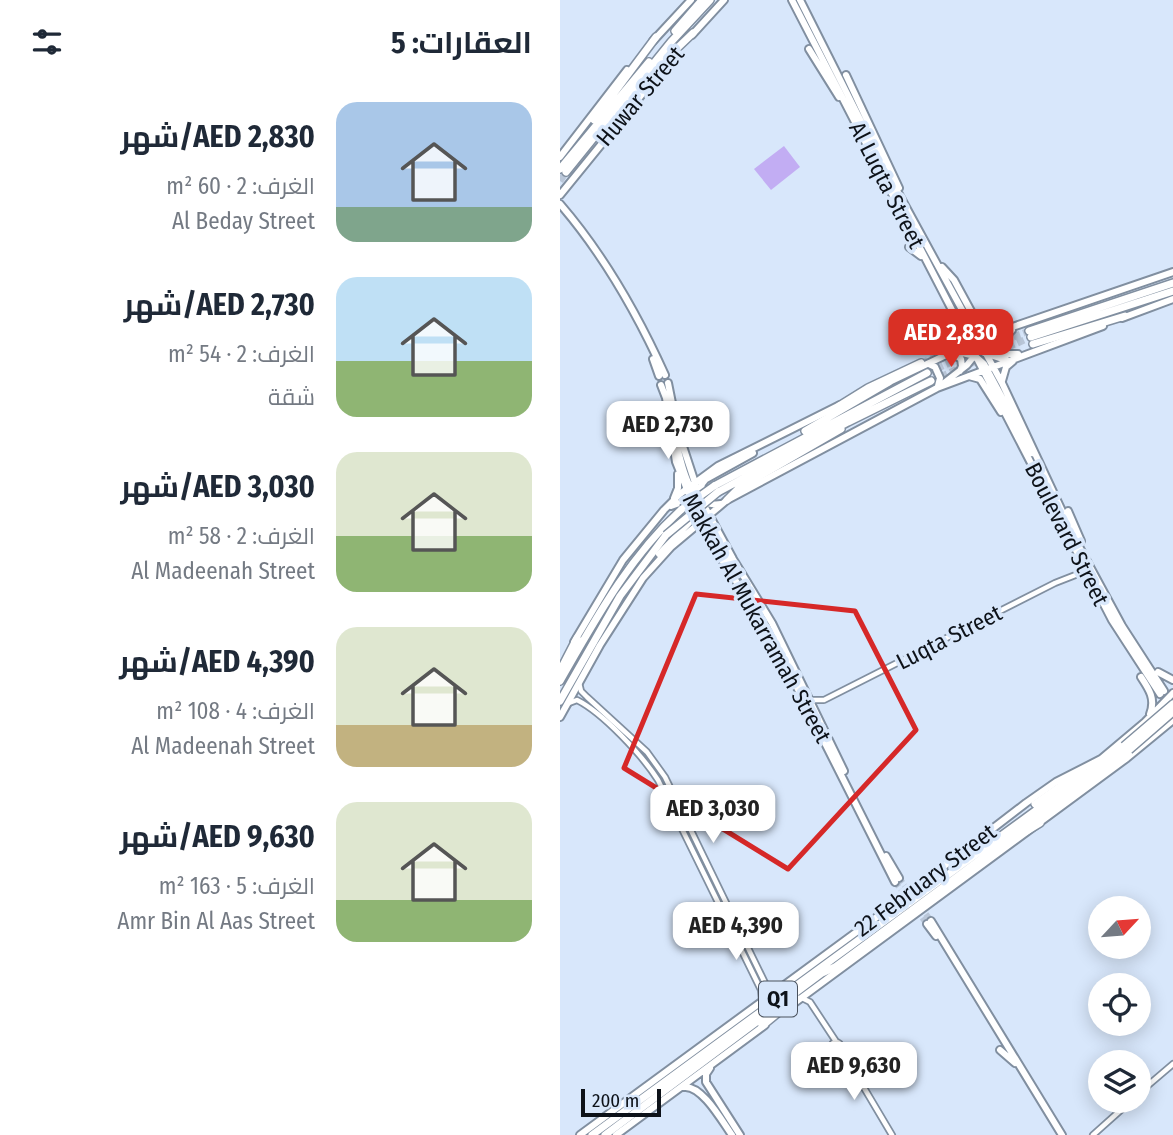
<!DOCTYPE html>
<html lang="ar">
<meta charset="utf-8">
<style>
body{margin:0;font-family:"Fira Sans Condensed",Cairo,sans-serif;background:#f2f2f3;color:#1f2937;direction:rtl;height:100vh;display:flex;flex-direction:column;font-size:26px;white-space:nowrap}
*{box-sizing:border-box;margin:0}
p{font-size:23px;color:#747a83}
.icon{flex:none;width:38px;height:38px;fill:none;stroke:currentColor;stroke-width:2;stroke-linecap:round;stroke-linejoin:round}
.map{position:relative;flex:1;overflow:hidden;direction:ltr}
.side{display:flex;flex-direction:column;background:#fff;width:560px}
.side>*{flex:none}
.needle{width:46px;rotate:64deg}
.buttons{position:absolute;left:528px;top:896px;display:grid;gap:14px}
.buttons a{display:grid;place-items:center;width:63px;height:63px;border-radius:50%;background:#fff;box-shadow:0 4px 18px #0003;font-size:35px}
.scale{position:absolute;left:21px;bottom:18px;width:80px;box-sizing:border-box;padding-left:7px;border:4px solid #0d1219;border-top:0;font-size:19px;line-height:24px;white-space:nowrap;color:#0d1219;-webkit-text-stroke:5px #d8e7fb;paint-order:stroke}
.price{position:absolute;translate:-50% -60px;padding:0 16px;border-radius:14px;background:#fff;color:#222;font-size:23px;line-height:46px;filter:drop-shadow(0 2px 4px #0008)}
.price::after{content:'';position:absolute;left:50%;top:42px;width:21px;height:16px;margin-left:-10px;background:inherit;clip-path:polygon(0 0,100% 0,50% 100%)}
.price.current{background:#d93025;color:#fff}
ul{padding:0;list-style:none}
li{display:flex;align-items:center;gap:21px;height:175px;padding:0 28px}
li span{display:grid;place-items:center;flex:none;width:196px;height:140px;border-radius:21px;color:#555}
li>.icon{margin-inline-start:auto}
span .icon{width:84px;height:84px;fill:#fffc;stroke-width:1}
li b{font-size:30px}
h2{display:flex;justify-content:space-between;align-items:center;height:84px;padding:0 28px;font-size:30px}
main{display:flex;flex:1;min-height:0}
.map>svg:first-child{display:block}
.green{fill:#c2adf3}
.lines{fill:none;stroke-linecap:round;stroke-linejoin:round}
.major-tunnel{stroke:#bac7d9;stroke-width:6;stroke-dasharray:6 3;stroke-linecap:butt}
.highway-tunnel{stroke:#bac7d9;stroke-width:7;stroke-dasharray:7 3.5;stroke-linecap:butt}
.minor-casing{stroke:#818fa0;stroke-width:8}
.major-casing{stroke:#818fa0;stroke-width:10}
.highway-casing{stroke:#818fa0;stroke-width:10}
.minor{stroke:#fff;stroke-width:4.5}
.major{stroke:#fff;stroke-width:6}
.highway{stroke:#fff;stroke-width:7}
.highway-bridge-casing{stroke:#818fa0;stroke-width:10;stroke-linecap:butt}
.highway-bridge{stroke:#fff;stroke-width:7}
.marked{fill:none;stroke:#d62828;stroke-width:5;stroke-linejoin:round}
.labels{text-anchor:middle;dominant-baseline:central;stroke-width:7;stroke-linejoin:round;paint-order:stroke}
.shield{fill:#d8e7fb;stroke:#4a525d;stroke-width:2}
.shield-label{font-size:21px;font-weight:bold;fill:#0d1219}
.street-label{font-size:23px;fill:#0d1219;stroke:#d8e7fb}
</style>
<main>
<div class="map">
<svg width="613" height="1135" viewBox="0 0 613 1135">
<rect width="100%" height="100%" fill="#d8e7fb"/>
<path class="green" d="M224 146 240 167 211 190 194 169Z"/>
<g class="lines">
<path class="major-tunnel" d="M339 878 371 921
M335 882 367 924"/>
<path class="highway-tunnel" d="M0 181 6 172
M424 348 469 331
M361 363 386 353
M367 373 403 357
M371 381 471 337"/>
<defs>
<path id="minor" d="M19 683 21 691 27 697 87 752 105 777 206 985 209 989H216
M251 700H264L495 583 518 574 524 578
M9 703 17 700C43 713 82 755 98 780L201 990 202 1001
M242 998 250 1002 277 1043
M271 1047a5 5 0 1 1 10 0a5 5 0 1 1-10 0Z
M281 1049 332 1135
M579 1093 613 1064
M533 1135 571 1101"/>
<path id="major" d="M232 0 552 620 600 694
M240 0 324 167 442 383 517 543 562 626 604 691
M132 35 164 0
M93 41 131 0
M249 49 279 97
M286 75 339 188
M0 157 67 70
M0 195 109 61
M0 204C44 255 77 313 105 375
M349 247 361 256
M382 267 394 280 419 326 427 329 439 328
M562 318 613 299
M398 327 399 341 394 351 415 356 424 364 472 453
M406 330C415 347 425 356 446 359
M452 330 439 342 438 348 444 354H458
M392 353 401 359 402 366 400 371
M424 353 428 342 442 334
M93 359 99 376
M369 364 375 367 380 378 378 386
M409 376 420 379 441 412
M442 381 446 367 453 361
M108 383 117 428 140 498 173 559 212 623 284 771
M384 383 407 365 415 355
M325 384 426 336 613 272
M101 385 106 398 116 462 140 522 156 551 207 628 335 882
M114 434C121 458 126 510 161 504
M140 493 142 484 146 479 193 453
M114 498 118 488V474
M111 506 125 501 137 505 170 563
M508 511 521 541
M99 554 130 522 134 511
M14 642 63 560 104 510 120 494 158 466 280 405
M598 672 613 680
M581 677C589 689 596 699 590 714
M0 717 40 645 83 578 111 547 167 500 377 388 543 326
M326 856 339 878
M371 921 502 1135
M367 924 376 936
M233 1004 567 758 613 720
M440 1050 455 1063
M150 1068 146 1074V1082L180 1135
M124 1087C142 1085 162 1121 172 1135
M20 1135 336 903 466 803 496 782 541 759 585 722 613 693
M56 1135 205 1025"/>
<path id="highway" d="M115 31 142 0
M34 120 96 37
M51 123 109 56 133 33
M0 169 89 62
M6 172 111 42 150 0
M469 331 613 283
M471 337 613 291
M473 344 565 316
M279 406 308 388 361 363
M245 431 329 382
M154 486 367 373
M158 492 288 422 371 381
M167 500 179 488 281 429
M0 671 17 638
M0 681C35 620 69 557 122 509
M0 701 60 596 106 535
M475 804 522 771
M465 832 480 823
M202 1026 236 998
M32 1135 564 746
M45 1135 262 973 275 967 569 750"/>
</defs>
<use href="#minor" class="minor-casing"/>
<use href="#major" class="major-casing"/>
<use href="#highway" class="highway-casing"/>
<use href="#minor" class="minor"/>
<use href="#major" class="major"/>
<use href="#highway" class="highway"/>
<defs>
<path id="highway-bridge" d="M122 509 154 486
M106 535 158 492
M564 746 613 704
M569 750 613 712"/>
</defs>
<use href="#highway-bridge" class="highway-bridge-casing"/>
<use href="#highway-bridge" class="highway-bridge"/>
</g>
<path class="marked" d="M136 594 295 611 356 730 228 869 64 768Z"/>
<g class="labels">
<rect class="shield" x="199" y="981.5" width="38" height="35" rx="5"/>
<g class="shield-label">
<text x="218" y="999">Q1</text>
</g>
<g class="street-label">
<text transform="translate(80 96) rotate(-50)">Huwar Street</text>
<text transform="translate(327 185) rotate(63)">Al Luqta Street</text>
<text transform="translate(507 534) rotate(63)">Boulevard Street</text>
<text transform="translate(197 618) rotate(61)">Makkah Al Mukarramah Street</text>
<text transform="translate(389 637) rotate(-27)">Luqta Street</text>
<text transform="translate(365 880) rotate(-37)">22 February Street</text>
</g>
</g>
</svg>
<div class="buttons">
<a><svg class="needle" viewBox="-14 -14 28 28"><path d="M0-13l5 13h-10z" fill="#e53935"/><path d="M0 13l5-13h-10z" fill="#747a83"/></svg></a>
<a><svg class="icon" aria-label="locate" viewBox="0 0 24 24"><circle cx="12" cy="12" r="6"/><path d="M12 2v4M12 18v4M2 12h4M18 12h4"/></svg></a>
<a><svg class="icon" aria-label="layers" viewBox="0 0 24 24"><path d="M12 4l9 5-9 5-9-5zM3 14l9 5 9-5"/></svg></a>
</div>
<div class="scale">200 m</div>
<b class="price current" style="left:391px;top:369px">AED 2,830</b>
<b class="price" style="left:108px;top:461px">AED 2,730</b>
<b class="price" style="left:153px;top:845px">AED 3,030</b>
<b class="price" style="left:176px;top:962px">AED 4,390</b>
<b class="price" style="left:294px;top:1102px">AED 9,630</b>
</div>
<section class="side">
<h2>العقارات: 5<svg class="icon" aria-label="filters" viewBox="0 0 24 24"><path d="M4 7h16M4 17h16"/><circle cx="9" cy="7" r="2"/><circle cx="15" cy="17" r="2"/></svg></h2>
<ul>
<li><span style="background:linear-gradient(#a9c7e8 75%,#7fa58c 0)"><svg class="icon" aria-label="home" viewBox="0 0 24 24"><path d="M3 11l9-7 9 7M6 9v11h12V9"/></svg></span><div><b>AED 2,830/شهر</b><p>الغرف: 2 · 60 m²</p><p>Al Beday Street</p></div></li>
<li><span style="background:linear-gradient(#bfe0f5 60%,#8fb573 0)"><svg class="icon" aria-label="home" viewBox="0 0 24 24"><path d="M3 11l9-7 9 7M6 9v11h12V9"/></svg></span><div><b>AED 2,730/شهر</b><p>الغرف: 2 · 54 m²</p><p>شقة</p></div></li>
<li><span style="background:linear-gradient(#dfe7d0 60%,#8fb573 0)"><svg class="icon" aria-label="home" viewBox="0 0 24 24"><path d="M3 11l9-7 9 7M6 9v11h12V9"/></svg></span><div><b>AED 3,030/شهر</b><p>الغرف: 2 · 58 m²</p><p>Al Madeenah Street</p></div></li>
<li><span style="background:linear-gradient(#dfe7d0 70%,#c2b280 0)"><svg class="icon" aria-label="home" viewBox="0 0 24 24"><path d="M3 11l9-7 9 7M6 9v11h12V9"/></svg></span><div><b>AED 4,390/شهر</b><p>الغرف: 4 · 108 m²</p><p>Al Madeenah Street</p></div></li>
<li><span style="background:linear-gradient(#dfe7d0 70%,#8fb573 0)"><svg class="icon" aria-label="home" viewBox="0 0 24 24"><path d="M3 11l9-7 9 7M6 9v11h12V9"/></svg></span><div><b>AED 9,630/شهر</b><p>الغرف: 5 · 163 m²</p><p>Amr Bin Al Aas Street</p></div></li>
</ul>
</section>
</main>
